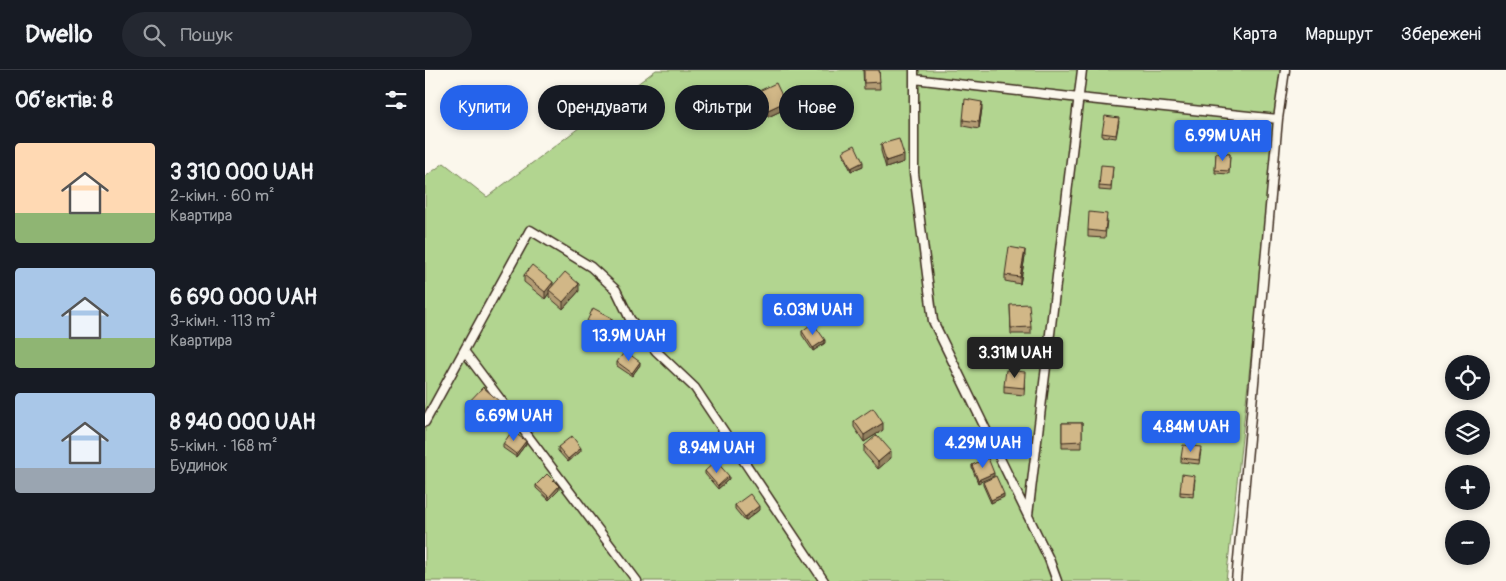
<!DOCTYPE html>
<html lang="uk">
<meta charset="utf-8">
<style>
body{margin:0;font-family:Pangolin,sans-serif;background:#242831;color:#f1f3f6;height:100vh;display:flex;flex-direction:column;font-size:19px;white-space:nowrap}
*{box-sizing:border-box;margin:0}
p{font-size:16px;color:#9ea1a6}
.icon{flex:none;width:28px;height:28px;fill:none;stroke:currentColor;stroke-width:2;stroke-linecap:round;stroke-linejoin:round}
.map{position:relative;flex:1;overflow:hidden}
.details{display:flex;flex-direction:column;background:#171b24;width:425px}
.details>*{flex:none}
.guide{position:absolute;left:15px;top:15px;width:475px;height:45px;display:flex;gap:10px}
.controls{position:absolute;left:1020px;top:285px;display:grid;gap:10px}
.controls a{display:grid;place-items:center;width:45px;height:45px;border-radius:50%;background:#171b24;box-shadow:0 2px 8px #0003;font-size:25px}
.price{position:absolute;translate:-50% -42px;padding:0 11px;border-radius:5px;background:#2563eb;color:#fff;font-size:16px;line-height:32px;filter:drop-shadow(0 1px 2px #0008)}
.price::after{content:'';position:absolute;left:50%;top:30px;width:15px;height:11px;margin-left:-8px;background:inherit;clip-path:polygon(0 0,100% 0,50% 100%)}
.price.current{background:#222;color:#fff}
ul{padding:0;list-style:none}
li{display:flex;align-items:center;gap:15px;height:125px;padding:0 15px}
li span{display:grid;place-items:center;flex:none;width:140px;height:100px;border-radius:5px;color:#555}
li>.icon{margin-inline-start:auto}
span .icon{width:60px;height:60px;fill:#fffc;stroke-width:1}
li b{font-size:21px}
h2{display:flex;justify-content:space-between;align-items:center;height:60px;padding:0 15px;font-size:21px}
.pill{padding:0 18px;border-radius:22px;background:#171b24;box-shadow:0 2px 8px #0003;font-size:18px;line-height:45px}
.pill.current{background:#2563eb;color:#fff}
header{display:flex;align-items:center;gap:30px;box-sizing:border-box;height:70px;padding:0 25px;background:#171b24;border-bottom:1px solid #363941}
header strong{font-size:24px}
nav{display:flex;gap:28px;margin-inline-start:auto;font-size:18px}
.search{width:350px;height:45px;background:#242831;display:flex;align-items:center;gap:12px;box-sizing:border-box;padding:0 18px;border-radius:28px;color:#9ea1a6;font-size:19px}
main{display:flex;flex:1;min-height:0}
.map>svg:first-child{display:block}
.green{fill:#b2d590;stroke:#768057}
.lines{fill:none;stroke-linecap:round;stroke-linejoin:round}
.lane-casing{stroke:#3b2a1e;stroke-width:11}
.lane{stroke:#fbf7ec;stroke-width:8}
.wall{fill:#b49d74;stroke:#3b2a1e}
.shaded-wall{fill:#92805e;stroke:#3b2a1e}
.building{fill:#d1b787;stroke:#3b2a1e}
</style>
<header>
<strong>Dwello</strong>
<div class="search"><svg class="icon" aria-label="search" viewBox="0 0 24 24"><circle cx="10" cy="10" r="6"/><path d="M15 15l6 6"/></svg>Пошук</div>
<nav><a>Карта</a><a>Маршрут</a><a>Збережені</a></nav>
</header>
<main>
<section class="details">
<h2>Об’єктів: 8<svg class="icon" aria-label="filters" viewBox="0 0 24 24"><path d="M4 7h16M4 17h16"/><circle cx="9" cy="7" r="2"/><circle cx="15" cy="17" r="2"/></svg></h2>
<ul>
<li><span style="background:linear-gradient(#ffd9b3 70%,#8fb573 0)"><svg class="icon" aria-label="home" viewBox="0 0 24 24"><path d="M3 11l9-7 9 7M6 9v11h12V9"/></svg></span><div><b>3 310 000 UAH</b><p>2-кімн. · 60 m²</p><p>Квартира</p></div></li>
<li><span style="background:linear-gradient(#a9c7e8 70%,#8fb573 0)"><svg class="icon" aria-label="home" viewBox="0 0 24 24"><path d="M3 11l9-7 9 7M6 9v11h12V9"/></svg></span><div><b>6 690 000 UAH</b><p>3-кімн. · 113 m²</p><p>Квартира</p></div></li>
<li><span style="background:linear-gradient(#a9c7e8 75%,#9aa5b1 0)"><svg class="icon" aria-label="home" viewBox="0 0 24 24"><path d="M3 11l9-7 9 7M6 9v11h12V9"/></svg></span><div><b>8 940 000 UAH</b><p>5-кімн. · 168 m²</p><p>Будинок</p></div></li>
</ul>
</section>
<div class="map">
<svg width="1081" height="511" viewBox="0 0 1081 511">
<rect width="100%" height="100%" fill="#fbf7ec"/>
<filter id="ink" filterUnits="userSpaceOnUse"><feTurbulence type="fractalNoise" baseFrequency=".02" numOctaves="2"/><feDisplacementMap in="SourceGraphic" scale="10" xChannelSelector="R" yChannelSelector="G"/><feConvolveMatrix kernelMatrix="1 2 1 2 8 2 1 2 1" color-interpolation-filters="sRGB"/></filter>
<g filter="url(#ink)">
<path class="green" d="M231 0H858L801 511H0V107L19 93 62 127Z"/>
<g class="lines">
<defs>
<path id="lane" d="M489 0V103L508 251 624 489 632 511
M489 9 654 28 853 49
M39 281 212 511
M0 352 105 160 166 197 191 220 205 249 231 281 270 318 399 511
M603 445 657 0
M811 511 853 49 860 0"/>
</defs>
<use href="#lane" class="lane-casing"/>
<use href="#lane" class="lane"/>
</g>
<path class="wall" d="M438 0H454L455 19H439Z
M334 21 360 39 343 47 334 28Z
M557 38 554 59 538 56V50Z
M694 51 691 68 677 66V63Z
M456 74 479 92 461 98 456 81Z
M418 81 438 96 426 101 418 84Z
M791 83 805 84 804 104 790 103Z
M688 96 686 121 674 120V116Z
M682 150 680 168 663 167V160Z
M600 187 595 214 580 211V205Z
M99 205 128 217 154 221 138 239 124 227V223L120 229 99 212Z
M585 235 606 257V264H586Z
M162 251H187L180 264 162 254Z
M377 261 400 273 388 281 377 265Z
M192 292 215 295 207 306 192 296Z
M600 309 599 325 579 323V316Z
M40 336 75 339 57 358 40 343Z
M429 351 458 360 439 372 429 357Z
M637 353H657V378H637Z
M78 374H101L91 387 78 378Z
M439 376 466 388 453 399 439 383Z
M133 377 156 381 143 392 133 381Z
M247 378 271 382 261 394 247 382Z
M776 380 774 394 756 392V388Z
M563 388 553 413 547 398V395Z
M280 401 304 409 293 419 280 404Z
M770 409 768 427 755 425V422Z
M558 412 579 427 566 433 558 415Z
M111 415 134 420 124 430 111 418Z
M310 435 334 440 320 451 310 439Z"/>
<path class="shaded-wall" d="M360 32V39L343 47V40Z
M557 32V38L554 59V52Z
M479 85V92L461 98V91Z
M438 92V96L426 101V98Z
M600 180V187L595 214V207Z
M128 212V219L124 220V223L120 229V222Z
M154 214V221L138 239V232Z
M187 248V251L180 264V260Z
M400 270V273L388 281V278Z
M215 292V295L207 306V303Z
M75 332V339L57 358V351Z
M458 353V360L439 372V365Z
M101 371V374L91 387V384Z
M156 378V381L143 392V389Z
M271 379V382L261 394V390Z
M466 381V388L453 399V392Z
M569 403V406L553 413V410Z
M304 406V409L293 419V416Z
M134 416V420L124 430V427Z
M579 424V427L566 433V430Z
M334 436V440L320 451V447Z"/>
<path class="building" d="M439 0H454L455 12 439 13Z
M351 13 360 32 343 40 334 21Z
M540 29 557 32 554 52 538 50Z
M680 46 694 48 691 65 677 63Z
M474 69 479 85 461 91 456 74Z
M430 75 438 92 426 98 418 81Z
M791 83 805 84 804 101 790 100Z
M676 95 688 96 686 117 674 116Z
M664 142 682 144 680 162 663 160Z
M584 177 600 180 595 207 580 205Z
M107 195 128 212 120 222 99 205Z
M140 202 154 214 138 232 124 220Z
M604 234 606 257 586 258 585 235Z
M168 238 187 248 180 260 162 251Z
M388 253 400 270 388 278 377 261Z
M200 281 215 292 207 303 192 292Z
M581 300 600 302 599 318 579 316Z
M58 317 75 332 57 351 40 336Z
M448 338 458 353 439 365 429 351Z
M637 353H657V371L637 372Z
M87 361 101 371 91 384 78 374Z
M452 365 466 381 453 392 439 376Z
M147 366 156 378 143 389 133 377Z
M256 367 271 379 261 390 247 378Z
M758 375 776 377 774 390 756 388Z
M563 388 569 403 553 410 547 395Z
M291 391 304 406 293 416 280 401Z
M122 404 134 416 124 427 111 415Z
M757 404 770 406 768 423 755 422Z
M571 406 579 424 566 430 558 412Z
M325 424 334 436 320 447 310 435Z"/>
</g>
</svg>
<div class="controls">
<a><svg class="icon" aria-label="locate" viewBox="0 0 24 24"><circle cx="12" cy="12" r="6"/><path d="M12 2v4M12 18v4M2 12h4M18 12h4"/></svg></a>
<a><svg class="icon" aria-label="layers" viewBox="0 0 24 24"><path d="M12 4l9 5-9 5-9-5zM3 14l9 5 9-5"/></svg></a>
<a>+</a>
<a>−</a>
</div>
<b class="price" style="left:798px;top:92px">6.99M UAH</b>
<b class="price" style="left:388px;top:266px">6.03M UAH</b>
<b class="price" style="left:204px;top:292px">13.9M UAH</b>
<b class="price current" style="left:590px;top:309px">3.31M UAH</b>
<b class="price" style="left:89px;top:372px">6.69M UAH</b>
<b class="price" style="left:766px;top:383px">4.84M UAH</b>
<b class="price" style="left:558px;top:399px">4.29M UAH</b>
<b class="price" style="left:292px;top:404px">8.94M UAH</b>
<div class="guide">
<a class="pill current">Купити</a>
<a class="pill">Орендувати</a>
<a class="pill">Фільтри</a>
<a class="pill">Нове</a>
</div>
</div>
</main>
